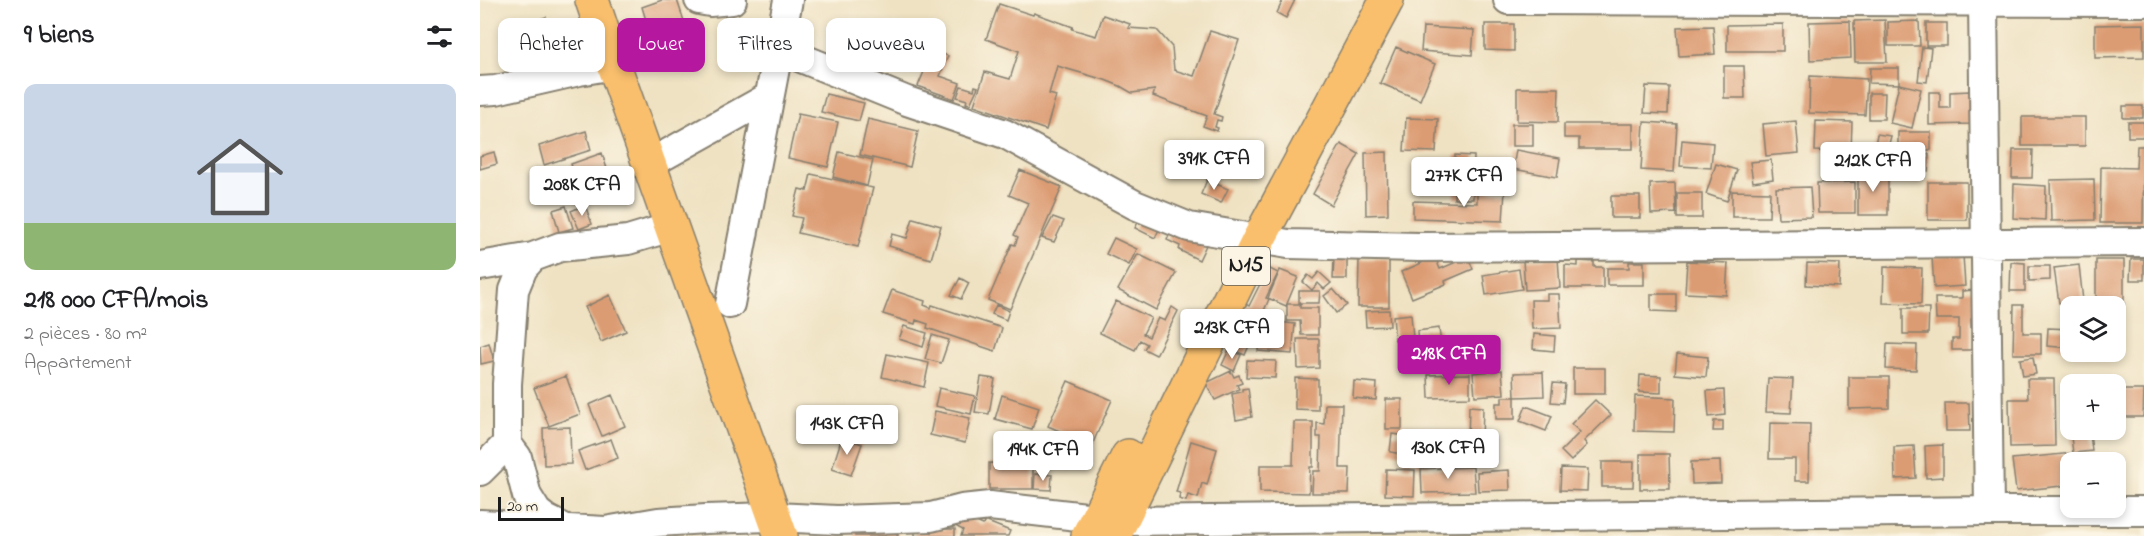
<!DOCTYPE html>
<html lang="fr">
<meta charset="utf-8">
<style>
body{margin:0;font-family:"Indie Flower",sans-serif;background:#f2f2f2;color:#202124;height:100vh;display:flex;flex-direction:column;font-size:22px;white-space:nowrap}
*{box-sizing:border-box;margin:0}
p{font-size:20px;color:#757577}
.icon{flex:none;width:33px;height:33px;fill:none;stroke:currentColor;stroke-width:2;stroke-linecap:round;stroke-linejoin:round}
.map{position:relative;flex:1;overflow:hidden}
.side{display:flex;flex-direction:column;background:#fff;width:480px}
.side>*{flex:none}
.guide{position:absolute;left:18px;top:18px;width:570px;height:54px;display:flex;gap:12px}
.buttons{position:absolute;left:1580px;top:296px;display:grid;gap:12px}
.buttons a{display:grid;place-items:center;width:66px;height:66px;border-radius:12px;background:#fff;box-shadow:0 3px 9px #0003;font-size:30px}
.scale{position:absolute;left:18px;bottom:15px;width:66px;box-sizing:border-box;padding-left:6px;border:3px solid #1c1c1c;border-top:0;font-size:16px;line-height:21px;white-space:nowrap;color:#1c1c1c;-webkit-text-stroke:4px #fcf5e5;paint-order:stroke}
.price{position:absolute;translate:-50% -51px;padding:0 14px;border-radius:6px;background:#fff;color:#222;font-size:20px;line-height:39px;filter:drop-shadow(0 2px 3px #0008)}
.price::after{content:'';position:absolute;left:50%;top:36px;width:18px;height:14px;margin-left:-9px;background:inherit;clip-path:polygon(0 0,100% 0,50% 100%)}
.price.on{background:#b5179e;color:#fff}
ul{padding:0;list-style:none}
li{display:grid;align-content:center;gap:12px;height:318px;padding:0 24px}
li+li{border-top:2px solid #e0e0e0}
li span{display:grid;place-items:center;height:186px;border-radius:12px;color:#555}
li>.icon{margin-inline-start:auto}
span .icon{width:108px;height:108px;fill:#fffc;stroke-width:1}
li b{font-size:26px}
h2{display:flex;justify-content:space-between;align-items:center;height:72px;padding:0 24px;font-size:26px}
.tag{padding:0 21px;border-radius:12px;background:#fff;box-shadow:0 3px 9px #0003;font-size:21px;line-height:54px}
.tag.on{background:#b5179e;color:#fff}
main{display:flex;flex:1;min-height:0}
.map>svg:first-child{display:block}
.building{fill:#dc9c73}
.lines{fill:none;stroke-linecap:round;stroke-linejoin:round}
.minor-casing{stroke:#867f6f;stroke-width:32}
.major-casing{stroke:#867f6f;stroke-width:36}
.highway-casing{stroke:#867f6f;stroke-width:36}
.minor{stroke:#fff;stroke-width:28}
.major{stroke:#f9bf6d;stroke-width:33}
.highway{stroke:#f9bf6d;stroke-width:33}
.labels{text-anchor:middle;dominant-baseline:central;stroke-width:4.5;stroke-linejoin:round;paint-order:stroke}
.shield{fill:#fcf5e5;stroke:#5f5d58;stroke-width:1.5}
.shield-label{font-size:22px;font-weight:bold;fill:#1c1c1c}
</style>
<main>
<section class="side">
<h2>9 biens<svg class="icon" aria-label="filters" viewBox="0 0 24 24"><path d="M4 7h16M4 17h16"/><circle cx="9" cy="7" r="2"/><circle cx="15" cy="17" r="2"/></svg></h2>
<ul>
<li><span style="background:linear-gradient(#c9d6e8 75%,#8fb573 0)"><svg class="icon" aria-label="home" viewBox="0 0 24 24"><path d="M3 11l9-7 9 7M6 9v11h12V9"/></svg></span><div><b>218 000 CFA/mois</b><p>2 pièces · 80 m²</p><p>Appartement</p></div></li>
</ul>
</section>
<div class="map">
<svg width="1664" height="536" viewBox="0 0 1664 536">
<rect width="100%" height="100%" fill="#fcf5e5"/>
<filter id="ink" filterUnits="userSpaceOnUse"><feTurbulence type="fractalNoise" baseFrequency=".0167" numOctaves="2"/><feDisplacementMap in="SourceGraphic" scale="12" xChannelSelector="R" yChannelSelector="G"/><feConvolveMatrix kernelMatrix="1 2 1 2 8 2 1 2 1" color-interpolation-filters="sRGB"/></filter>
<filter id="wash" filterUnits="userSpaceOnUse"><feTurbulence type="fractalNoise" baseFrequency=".008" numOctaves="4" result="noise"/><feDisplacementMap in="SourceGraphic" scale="24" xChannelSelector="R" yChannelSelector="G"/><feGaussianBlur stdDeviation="1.35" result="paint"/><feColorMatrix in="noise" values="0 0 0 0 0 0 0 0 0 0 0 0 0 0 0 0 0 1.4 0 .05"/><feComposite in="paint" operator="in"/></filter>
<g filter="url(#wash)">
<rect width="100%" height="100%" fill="#efe2c2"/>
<g id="blocks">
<path class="building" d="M182 0H197L210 39 175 50 162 7Z
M803 0H815L806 18 797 13Z
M519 4 553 15 554 13 593 27 592 29 616 36 623 15 650 24 648 28 677 30 692 47 694 70 714 76 730 31 759 40 734 114 742 117 741 121 737 120 735 127 738 128 737 131 723 126 727 116 673 96 675 90 652 93 640 86 625 80 577 66 569 94 576 96 566 130 494 105 505 72 530 79 539 51 506 39Z
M66 17 81 65 39 78 35 66 30 67 26 53 32 51 25 30Z
M1405 20 1407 62H1375L1374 21Z
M1370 21 1371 58 1330 60 1329 22Z
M1439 21 1440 46H1408V22Z
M1446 23H1467V46H1446Z
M1005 24H1034V51L1005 50Z
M1303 24V51H1247V25Z
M1664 24V57L1615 58V25Z
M1233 26 1235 54 1199 56 1197 27Z
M943 27 994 30 992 55 941 51Z
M916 47 955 64 940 100 900 83Z
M1442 47 1451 48 1447 82 1438 81Z
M453 50 468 56 460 76 480 83 474 99 438 86Z
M1244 66H1264L1265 98H1244Z
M1390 68H1419V84L1441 89 1432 128 1410 123 1419 84 1389 83Z
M1330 76 1387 79 1385 115 1329 113Z
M481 86 494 90 495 86 498 87 490 104 486 103 487 100 477 97Z
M1166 86 1189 87 1188 114 1164 113Z
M1037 88H1079L1078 122 1037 121Z
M1490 91 1491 124 1449 125V92H1460V108H1470V92Z
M1389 93H1405L1404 119H1389Z
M346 94 384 103 379 121 341 112Z
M1643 106H1663V118H1643Z
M318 114 358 122 348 167 308 158Z
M1542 117H1605V146H1542Z
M926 118 958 119 956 152 924 151Z
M388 119 438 131 430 167 380 155Z
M1316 121 1319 153 1286 156 1283 124Z
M1336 121 1372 122 1371 152 1335 151Z
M1164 122 1197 124 1194 172 1161 170Z
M1648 122H1664V137H1648Z
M1032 124H1053V146H1032Z
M1084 124H1153V149H1099V138H1084Z
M106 131 111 150 64 165 59 146Z
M1418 132H1451V150H1418Z
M1397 134 1411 136 1407 152 1394 150Z
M1202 140 1233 143 1231 168 1200 166Z
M861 144 879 154 851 205 833 194Z
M1657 146H1664L1663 223H1620L1621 167 1656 168Z
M1036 150 1080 158 1077 177 1033 169Z
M1533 150H1553L1552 178H1532Z
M14 152 17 164 0 169V156Z
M359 152 393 160 387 186 353 177Z
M907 152 908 214 886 215 885 153Z
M122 153 128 172 97 183 91 164Z
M1437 153 1449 154 1448 171 1436 170Z
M975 155 994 156 993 199H974Z
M1291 160 1293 179 1273 182 1270 162Z
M1236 164 1257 170 1247 201 1226 194Z
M84 168 92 191 74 197 66 173Z
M540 170 582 187 530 309 508 300 532 244 535 245 538 237 534 235 548 203 529 195Z
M1384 170H1408V215H1378V177H1384Z
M331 174 393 188 378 247 318 233 322 218 312 216 319 189 327 191Z
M1614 179 1615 220 1571 221 1570 180Z
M727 180 748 189 741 203 721 194Z
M1375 182V213H1338L1337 183Z
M1448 182H1487V220H1448Z
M1195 183 1196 213 1171 214 1170 184Z
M1534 184 1566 186 1565 220 1533 218Z
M1330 187 1332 217 1298 218 1296 188Z
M997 190 1025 191 1023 221 933 218V201L997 203Z
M1252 191 1290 192 1289 217H1252Z
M1197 193H1222V218H1197Z
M1131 196H1160V218H1131Z
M105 205 112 224 99 229 91 211Z
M86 206 93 228 79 232 73 210Z
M573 217 584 221 574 242 562 238Z
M661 217 680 227 675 238 655 228Z
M433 218 461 226 451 259 409 246 412 234 427 238Z
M691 231 727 243 719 260 699 250 700 246 687 240Z
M634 238 657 249 649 265 626 254Z
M658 254 696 273 676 310 638 290Z
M1483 255 1485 286 1454 288 1452 257Z
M955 257 960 269 988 257 993 269 965 281 966 284 932 298 921 272Z
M1078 258 1080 288 1045 290 1043 260Z
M854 259H867V279H853Z
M879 259H909V307H878Z
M1651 259H1664V280H1650Z
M1616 260H1644V309H1635V306H1616Z
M1098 261 1114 262V267H1123V288H1085V265L1098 266Z
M1207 261 1248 263 1246 295 1205 293Z
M1149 262H1164V285H1127V268H1149Z
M1531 262 1545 263V291H1530Z
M1327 263 1360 264 1359 287 1326 285Z
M1599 265 1603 301 1579 303 1574 268Z
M1549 266H1570V280L1549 281Z
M1404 267 1442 268 1441 304 1403 303Z
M788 268 798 273 786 298 789 299 765 355 746 347 766 304 769 306Z
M1039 269 1042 289 1006 295 1003 275Z
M800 270 818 277 806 306 788 298Z
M839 272 851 283 844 289 838 283 832 290 823 282 828 275 833 279Z
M480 278 489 283 481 299 471 295Z
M853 289 867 305 856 313 844 296Z
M412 290 445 301 444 305 451 308 452 305 522 328 515 351 447 328 448 324 436 320 435 324 403 314Z
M1495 290V319H1491V350H1472V339H1479V319H1456L1455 298H1482V291Z
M819 291H840L839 303H819Z
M1067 294H1079L1081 328 1052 329 1051 300H1067Z
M1171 294H1196V312L1171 311Z
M130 295 146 331 121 342 105 307Z
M636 301 671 318 663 334 669 337 678 318 685 321 692 307 698 311 676 355 664 349 667 344 660 340 655 350 620 333Z
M807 304H820V308H838V335H821L820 321H807Z
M516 305 529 311 526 320 512 314Z
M1534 305H1543V333H1561V354H1533Z
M1423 308H1449L1448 334H1423Z
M909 310 910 326 886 327 885 311Z
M931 314 933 339 915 340 913 316Z
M780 320 815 324 812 354 778 351Z
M424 326 447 333 443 347 419 339Z
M959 328 961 345 938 347 937 331Z
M1568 328 1590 329V348L1567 346Z
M1054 334 1075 336 1074 351 1053 349Z
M452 335 469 340 461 363 445 359Z
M817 339H839V368L818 369Z
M9 343 14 361 1 364 0 346Z
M1407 344 1437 345 1436 370 1406 369Z
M749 350 761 355 754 371 742 365Z
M407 354 449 363 444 387 402 377Z
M1197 354 1228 357 1226 377 1195 374Z
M1553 357 1556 374 1543 376 1540 359Z
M767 360 796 361 795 378 766 377Z
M1093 368H1125V394H1093Z
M1022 370 1024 394 995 396 993 373Z
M751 371 754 377 759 375 762 383 757 385 759 389 735 400 726 383Z
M1063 372 1064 396 1035 397 1034 373Z
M990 374V397L949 398 948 375Z
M1160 375 1181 376V393L1159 392Z
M86 376 100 414 69 426 54 388Z
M501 377 515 379 509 414 495 412Z
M1369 377H1409V408L1369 409Z
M815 378 838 379V410L815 409Z
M1288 378 1313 379 1311 413 1286 412Z
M1547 379H1574L1575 446 1530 447 1529 399H1548Z
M588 381 632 400 612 445 568 426Z
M874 381 897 383 896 400 873 398Z
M1073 383 1085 384 1083 403 1071 402Z
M1590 387V413L1588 414 1586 388Z
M459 388 495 396 491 414 455 406Z
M768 388 772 417 756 420 752 394 762 392V389Z
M1244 390 1245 415 1229 417 1227 391Z
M1636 390H1664L1663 417H1636Z
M132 395 145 426 122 436 109 405Z
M522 395 559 407 552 429 515 419Z
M1155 396 1195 398 1194 432 1154 431Z
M1022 397H1035V419H1016V403H1022Z
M906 399H922V429H906Z
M1115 400 1131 415 1104 441 1107 445 1091 461 1081 451 1100 432 1091 424Z
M1465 403H1489L1490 431H1466Z
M845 404H862L860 468H870L869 493H832L833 471H840L841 437H837V423L844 424Z
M989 406 1003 407 1002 441H988Z
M1046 406 1072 416 1066 431 1040 421Z
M455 411 490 418 485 443 450 435Z
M1234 421H1243V431H1233Z
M814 422H833V467H830L829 493 780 492V465H813Z
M1290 423 1330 424 1329 481H1315V459H1289Z
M90 427 91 464 64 465 63 428Z
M1590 429H1615V432L1610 433 1612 451 1593 453Z
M912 434 937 437 934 456 910 452Z
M541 436H553L554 462H541Z
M362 437 382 444 371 475 352 469Z
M131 439 138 458 105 470 98 451Z
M711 441 737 449 727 485 722 483 718 498 708 495 706 501 699 499 700 493 696 492Z
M939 441 952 443 949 466 936 465Z
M1463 445V477L1446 478 1445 446Z
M1434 446 1436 478 1415 479 1414 447Z
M1593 453 1594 462H1590V485L1536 491 1532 459Z
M1160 454H1189L1190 489H1160Z
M924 459 932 461 930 467 923 466Z
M1240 461 1241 483 1212 484 1211 462Z
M1635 461H1637L1638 485H1635Z
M1122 462H1154L1153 487H1122Z
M509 463 553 465V489H509Z
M993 467 995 492 942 493 941 469Z
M1081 468 1108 469 1107 491 1080 490Z
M906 469 935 470 934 496 905 495Z
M1029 470 1030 490 998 491 997 472Z
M555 474 572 475 571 490 554 489Z
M480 515 503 525 505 521 530 531 528 536H481L483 530 475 526Z
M418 527V536H375V528Z
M435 529H475V536H435Z"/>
</g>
</g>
<g filter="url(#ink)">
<use href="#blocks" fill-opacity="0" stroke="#867f6f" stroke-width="1.5"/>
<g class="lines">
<defs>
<path id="minor" d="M219 0 230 2 252 0
M1028 0 1664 2
M1503 0 1509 511
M299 49 427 101 525 134 655 205 709 227 808 244 939 247 1664 242
M0 91 16 90 99 71 134 65
M169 164 289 97
M0 266 53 257
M250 304 308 0
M27 444 37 457 47 496 57 512 66 519 86 529
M0 471 27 444V384L34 290 43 268 53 257 80 247 148 240 191 227
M0 524 125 531 178 522 226 519 295 517 357 520 451 517 482 509 510 506 641 521 1509 511H1664"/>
<path id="major" d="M112 0 134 65 301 536"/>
<path id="highway" d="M608 536 648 456
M634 536 779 239 907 0"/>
</defs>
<use href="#minor" class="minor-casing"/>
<use href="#major" class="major-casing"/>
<use href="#highway" class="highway-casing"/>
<use href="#minor" class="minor"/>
<use href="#major" class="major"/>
<use href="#highway" class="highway"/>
</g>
</g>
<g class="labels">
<rect class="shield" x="742" y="247" width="48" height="38" rx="4.5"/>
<g class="shield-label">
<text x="766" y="266">N15</text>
</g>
</g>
</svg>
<div class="buttons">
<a><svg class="icon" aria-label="layers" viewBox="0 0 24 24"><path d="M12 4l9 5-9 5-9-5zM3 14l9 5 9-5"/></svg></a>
<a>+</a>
<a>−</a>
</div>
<div class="scale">20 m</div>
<b class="price" style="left:734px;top:191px">391K CFA</b>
<b class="price" style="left:1393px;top:193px">212K CFA</b>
<b class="price" style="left:984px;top:208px">277K CFA</b>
<b class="price" style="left:102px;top:217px">208K CFA</b>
<b class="price" style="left:752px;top:360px">213K CFA</b>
<b class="price on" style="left:969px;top:386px">218K CFA</b>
<b class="price" style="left:367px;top:456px">143K CFA</b>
<b class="price" style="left:968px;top:480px">130K CFA</b>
<b class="price" style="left:563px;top:482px">194K CFA</b>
<div class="guide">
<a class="tag">Acheter</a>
<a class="tag on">Louer</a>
<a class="tag">Filtres</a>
<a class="tag">Nouveau</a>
</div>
</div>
</main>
